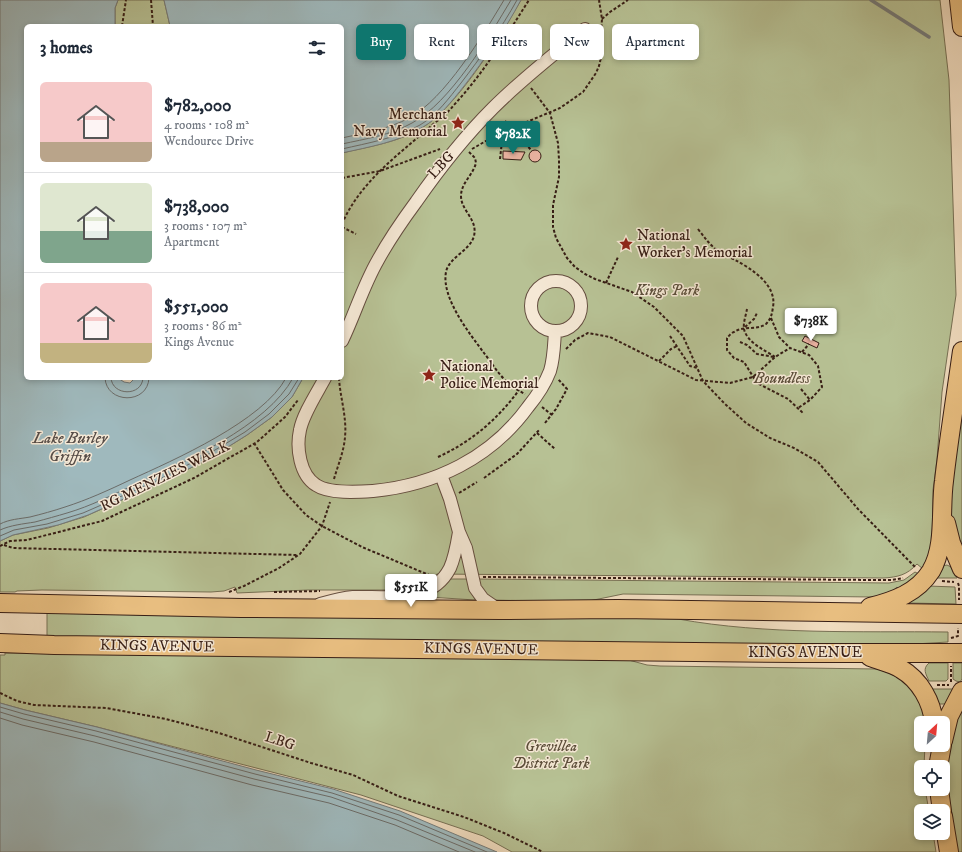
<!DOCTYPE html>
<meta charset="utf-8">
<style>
body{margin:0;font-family:"IM FELL DW Pica",serif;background:#f6f6f7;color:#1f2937;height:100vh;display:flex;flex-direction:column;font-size:15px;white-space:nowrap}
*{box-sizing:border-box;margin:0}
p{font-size:13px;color:#747a83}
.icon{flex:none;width:22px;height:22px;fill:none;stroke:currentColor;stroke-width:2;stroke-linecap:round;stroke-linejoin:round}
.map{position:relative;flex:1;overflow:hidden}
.details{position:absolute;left:24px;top:24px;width:320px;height:356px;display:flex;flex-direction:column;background:#fff;border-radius:6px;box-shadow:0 2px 6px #0003}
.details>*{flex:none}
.banner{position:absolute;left:356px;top:24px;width:380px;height:36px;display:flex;gap:8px}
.needle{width:26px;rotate:26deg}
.fabs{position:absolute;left:914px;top:716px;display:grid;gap:8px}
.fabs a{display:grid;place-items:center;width:36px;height:36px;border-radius:6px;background:#fff;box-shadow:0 2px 6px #0003;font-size:20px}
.price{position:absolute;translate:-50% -34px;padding:0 9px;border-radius:4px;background:#fff;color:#222;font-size:13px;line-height:26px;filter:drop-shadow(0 1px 2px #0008)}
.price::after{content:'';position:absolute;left:50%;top:24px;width:12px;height:9px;margin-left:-6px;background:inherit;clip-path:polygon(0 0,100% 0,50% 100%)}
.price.selected{background:#0f766e;color:#fff}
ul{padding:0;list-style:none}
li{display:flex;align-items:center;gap:12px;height:100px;padding:0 16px}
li+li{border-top:1px solid #e0e1e3}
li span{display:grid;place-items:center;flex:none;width:112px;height:80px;border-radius:6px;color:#555}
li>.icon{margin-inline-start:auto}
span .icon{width:48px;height:48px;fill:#fffc;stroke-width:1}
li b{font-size:17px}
h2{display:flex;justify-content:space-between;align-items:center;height:48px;padding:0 16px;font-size:17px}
.tag{padding:0 14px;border-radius:6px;background:#fff;box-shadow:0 2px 6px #0003;font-size:14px;line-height:36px}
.tag.selected{background:#0f766e;color:#fff}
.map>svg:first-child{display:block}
.green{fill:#b7c194;stroke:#777054}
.water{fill:#9fb9bd;stroke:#757b7a}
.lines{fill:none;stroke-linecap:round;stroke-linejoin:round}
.shore{stroke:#6b6c69;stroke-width:1}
.stream{stroke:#757b7a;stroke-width:3.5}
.building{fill:#e9b2a0;stroke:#371e15}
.minor-casing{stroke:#654e40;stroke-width:14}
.primary-casing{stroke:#371e15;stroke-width:20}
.path{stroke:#371e15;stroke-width:2;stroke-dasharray:3 2;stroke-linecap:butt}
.minor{stroke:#f5e8d5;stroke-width:12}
.primary{stroke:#e8be80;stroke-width:18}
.labels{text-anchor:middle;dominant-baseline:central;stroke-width:3;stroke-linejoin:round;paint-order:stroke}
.poi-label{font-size:15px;fill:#371e15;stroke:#f5e8d5;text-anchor:start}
.street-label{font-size:15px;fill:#371e15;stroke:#f5e8d5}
.park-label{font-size:15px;font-style:italic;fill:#5d4f3b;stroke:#f5e8d5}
.water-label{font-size:16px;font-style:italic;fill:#564c47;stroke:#f5e8d5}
</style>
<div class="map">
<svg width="962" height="852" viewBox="0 0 962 852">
<rect width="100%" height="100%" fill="#f0dcbf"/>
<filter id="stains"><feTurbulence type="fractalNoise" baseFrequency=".005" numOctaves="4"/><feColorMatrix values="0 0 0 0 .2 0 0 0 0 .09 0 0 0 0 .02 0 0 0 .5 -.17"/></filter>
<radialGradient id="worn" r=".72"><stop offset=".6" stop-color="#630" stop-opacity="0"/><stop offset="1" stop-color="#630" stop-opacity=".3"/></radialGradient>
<path class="green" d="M118 0H164L170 26H115V8Z
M521 0H940L949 80 956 295 942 392 937 459 933 490 932 545 923 569 917 564C907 575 898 577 884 578L437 574C426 584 416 589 401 590H308L237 593 235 587 224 591 211 592 42 590 17 591 15 592H0V541L13 535 48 528 84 517 155 485 207 460 247 435 272 417 292 397 303 378H342V153C367 147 393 143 415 132 456 111 498 39 521 0Z
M962 391V560L949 518Z
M947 565 951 567 957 578H934L942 566Z
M915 572 919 574 899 589 897 587 889 594 873 597 623 594 584 602 492 600 487 599 475 579 889 583 904 580Z
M447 579H467L475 600 429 597Z
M928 586 955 587 956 604 909 603 908 602Z
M47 611 678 619C767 635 859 631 948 632V642L881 646 47 637Z
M5 653 625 659 647 665 660 666 877 669C894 674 910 682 918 698 922 706 924 715 927 723H921V745H925L924 767H921V789H925L929 811H921V833H933L936 852H512L483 836 361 795 97 727 25 710 0 703V655H5Z
M929 663H948V679L946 681H929C926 674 922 669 929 663Z
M953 663H962V679L960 682 956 681 953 679Z
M932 689H955L946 704H939Z
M962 704V852H957L947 786 946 761 959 710Z"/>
<path class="water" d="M0 0H118L115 8V26H26V378H118L124 382 130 383 135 378H303L292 397 272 417 247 435 207 460 155 485 88 515 58 525 13 535 0 541Z
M164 0H521C505 30 485 59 464 86 452 101 439 118 423 127 399 142 369 147 342 153V26H170Z
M0 703 25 710 97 727 256 770 333 789 400 811 497 852H0Z"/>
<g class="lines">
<path class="shore" d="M342 138C364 133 389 129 409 118 445 99 483 35 504 0
M342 144C365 139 391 135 412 123 450 103 489 37 511 0
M342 149C368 143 397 138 420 125 437 115 449 98 461 83 481 57 501 29 517 0
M105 378C106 404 148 405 149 378
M111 378C112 396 142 397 143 378
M0 524C10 519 19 519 30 517 42 514 53 511 65 507 87 500 109 490 130 480 174 460 263 421 286 378
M0 530C11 525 23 524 35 522 46 519 57 516 67 513 91 506 112 495 134 485 183 463 267 426 293 378
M0 536 14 530 47 524 83 513 154 482 205 456 245 432 269 414 289 394 299 378
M0 707 24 714 96 731 255 774 332 793 399 815 487 852
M0 712 23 719 95 736 254 779 331 797 397 820 475 852
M0 718 22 725 94 742 252 785 329 803 395 825 459 852"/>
<path class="stream" d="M871 0 929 37"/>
</g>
<path class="building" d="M529 156a6 6 0 1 1 12 0a6 6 0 1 1-12 0Z
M503 151 525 152 521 160 503 159Z
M805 336 819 343 817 348 802 341Z"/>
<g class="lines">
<defs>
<path id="minor" d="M531 306a25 25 0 1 1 50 0a25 25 0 1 1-50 0Z
M342 341C355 314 363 286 378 260 389 240 402 221 416 202 439 169 464 137 493 108 522 79 554 54 585 29
M325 378C317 393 303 414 300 430 296 448 300 475 316 485 329 494 358 492 373 491 435 485 491 458 528 407 537 396 545 384 550 371 554 358 554 345 555 331
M441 475 450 499 459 532 466 548 475 588 483 599 499 610
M320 604C331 601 342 598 353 597 387 596 431 605 450 568 455 557 457 544 459 532"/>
<path id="primary" d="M959 0 962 27
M946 523 951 543 962 569
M0 603 241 608 499 610 618 609 962 614
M870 607C894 601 917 593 931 571 946 546 940 509 944 481 949 437 956 394 962 351
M0 643 54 645 796 653H962
M870 657C880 661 892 663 901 669 920 680 932 702 934 723
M943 741 949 716 962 691
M938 767 942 745
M939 789 942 811
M943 816 949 852"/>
</defs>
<use href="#minor" class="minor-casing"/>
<use href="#primary" class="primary-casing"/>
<path class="path" d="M151 0 153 26
M602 19 610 12 628 0
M122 26 126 0
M531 88 550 113 558 143 559 160V177L553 205V227L556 238 567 258 575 267 585 274 595 279 632 292 654 307 683 336 703 381 724 403 746 423 770 438 794 448 818 462 858 509 916 568
M505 121 532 151
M472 149 498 134 560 108 583 92 596 73 599 66 603 49 601 33 602 19 599 0
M469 152 475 158 476 163C473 175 461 183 461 196 461 211 478 219 474 236 470 251 449 257 446 272 441 298 470 334 484 353 491 362 497 372 505 380 510 386 518 390 525 394
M500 159 503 132
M342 178 380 171 440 149
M342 224C360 182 397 156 431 126 438 120 447 114 453 106 483 74 506 36 529 0
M342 227 356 234
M698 229C705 238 710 245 719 252 724 255 730 257 735 260 752 269 777 285 773 307 772 314 771 319 766 324 756 331 744 325 734 332 731 333 729 336 727 338V350L734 358 744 362 757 383 788 399 804 414
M606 283 618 257
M747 309C746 315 743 323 744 329 747 343 765 350 775 357
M771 318 779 337 790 348 809 355 818 366 822 387 810 400 798 408
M745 327 754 319 757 313
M670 336 690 366 697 368
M740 342 747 345 757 354 774 357
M566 349 575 340 588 333 610 337 696 380 730 383 753 377 775 357 790 348
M802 352 809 344
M659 361 671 349 677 346
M457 372 493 364
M801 389 810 400
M542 407 552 415
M545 423 556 409 567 389 558 379
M537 433 555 449
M254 443 283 490 306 515 322 526 362 547 429 575
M438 457C471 442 498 419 519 390
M484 478 517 454 540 429
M334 479C338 465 344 451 345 437 347 417 340 397 339 378
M459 493 477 482
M4 545 13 548 297 555
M0 546 10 541 27 540 102 521 194 478 257 442 285 417 298 400
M483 577 877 580H892L903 578
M942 581 954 582
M958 583 959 586V600
M229 592 244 586 279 568 300 554 322 526 330 502
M274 592 320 591
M951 638 958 636V628
M951 682V666
M937 685H949
M0 693 17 701 34 705 106 708 166 719 219 733 311 763 353 775 398 796 464 817 504 833 543 852"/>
<use href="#minor" class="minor"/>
<use href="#primary" class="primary"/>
</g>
<defs>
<symbol id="sight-bare" viewBox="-9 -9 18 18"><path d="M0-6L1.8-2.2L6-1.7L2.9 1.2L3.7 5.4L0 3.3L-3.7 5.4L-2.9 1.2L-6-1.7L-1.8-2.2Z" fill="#8f2418" stroke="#f5e8d5" stroke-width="2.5" paint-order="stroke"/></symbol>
</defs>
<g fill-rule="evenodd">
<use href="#sight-bare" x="448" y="113" width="20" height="20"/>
<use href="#sight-bare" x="616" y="234" width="20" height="20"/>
<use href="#sight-bare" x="419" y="365" width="20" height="20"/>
</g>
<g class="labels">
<g class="poi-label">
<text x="447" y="114" text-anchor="end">Merchant<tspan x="447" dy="17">Navy Memorial</tspan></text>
<text x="637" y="235">National<tspan x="637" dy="17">Worker’s Memorial</tspan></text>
<text x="440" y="366">National<tspan x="440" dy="17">Police Memorial</tspan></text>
</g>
<g class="street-label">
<text transform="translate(441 165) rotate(-48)">LBG</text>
<text transform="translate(165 476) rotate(-26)">RG MENZIES WALK</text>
<text transform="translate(157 646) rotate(1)">KINGS AVENUE</text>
<text transform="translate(481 649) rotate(1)">KINGS AVENUE</text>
<text x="805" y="652">KINGS AVENUE</text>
<text transform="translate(280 741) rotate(18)">LBG</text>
</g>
<g class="park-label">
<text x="667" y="290">Kings Park</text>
<text x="782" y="378">Boundless</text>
<text x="551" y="746">Grevillea<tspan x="551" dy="17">District Park</tspan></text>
</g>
<g class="water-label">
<text x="70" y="438">Lake Burley<tspan x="70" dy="18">Griffin</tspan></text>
</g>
</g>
<rect width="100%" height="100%" filter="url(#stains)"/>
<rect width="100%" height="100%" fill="url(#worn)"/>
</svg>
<div class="fabs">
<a><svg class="needle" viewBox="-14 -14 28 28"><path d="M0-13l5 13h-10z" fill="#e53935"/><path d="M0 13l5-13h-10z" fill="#747a83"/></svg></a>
<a><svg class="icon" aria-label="locate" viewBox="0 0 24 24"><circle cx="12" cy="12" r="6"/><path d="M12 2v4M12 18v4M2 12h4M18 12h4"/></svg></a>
<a><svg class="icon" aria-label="layers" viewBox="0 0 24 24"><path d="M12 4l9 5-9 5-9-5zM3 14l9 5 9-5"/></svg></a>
</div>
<b class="price selected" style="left:513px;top:155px">$782K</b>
<b class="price" style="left:811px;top:342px">$738K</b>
<b class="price" style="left:411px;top:608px">$551K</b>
<div class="banner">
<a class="tag selected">Buy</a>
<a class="tag">Rent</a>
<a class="tag">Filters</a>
<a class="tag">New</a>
<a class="tag">Apartment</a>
</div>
<section class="details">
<h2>3 homes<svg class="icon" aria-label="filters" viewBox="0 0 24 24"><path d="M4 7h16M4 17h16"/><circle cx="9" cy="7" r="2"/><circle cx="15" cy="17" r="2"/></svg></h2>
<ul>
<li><span style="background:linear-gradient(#f6c9c9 75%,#b9a48a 0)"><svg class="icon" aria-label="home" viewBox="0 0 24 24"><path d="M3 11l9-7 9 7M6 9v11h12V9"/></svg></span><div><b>$782,000</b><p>4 rooms · 108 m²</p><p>Wendouree Drive</p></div></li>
<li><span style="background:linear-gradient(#dfe7d0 60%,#7fa58c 0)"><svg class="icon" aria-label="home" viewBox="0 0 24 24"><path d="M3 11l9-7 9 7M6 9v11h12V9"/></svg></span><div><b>$738,000</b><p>3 rooms · 107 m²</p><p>Apartment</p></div></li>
<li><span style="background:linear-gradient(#f6c9c9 75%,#c2b280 0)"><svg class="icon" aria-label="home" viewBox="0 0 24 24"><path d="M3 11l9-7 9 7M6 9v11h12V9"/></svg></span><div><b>$551,000</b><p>3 rooms · 86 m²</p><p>Kings Avenue</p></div></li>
</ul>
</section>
</div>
